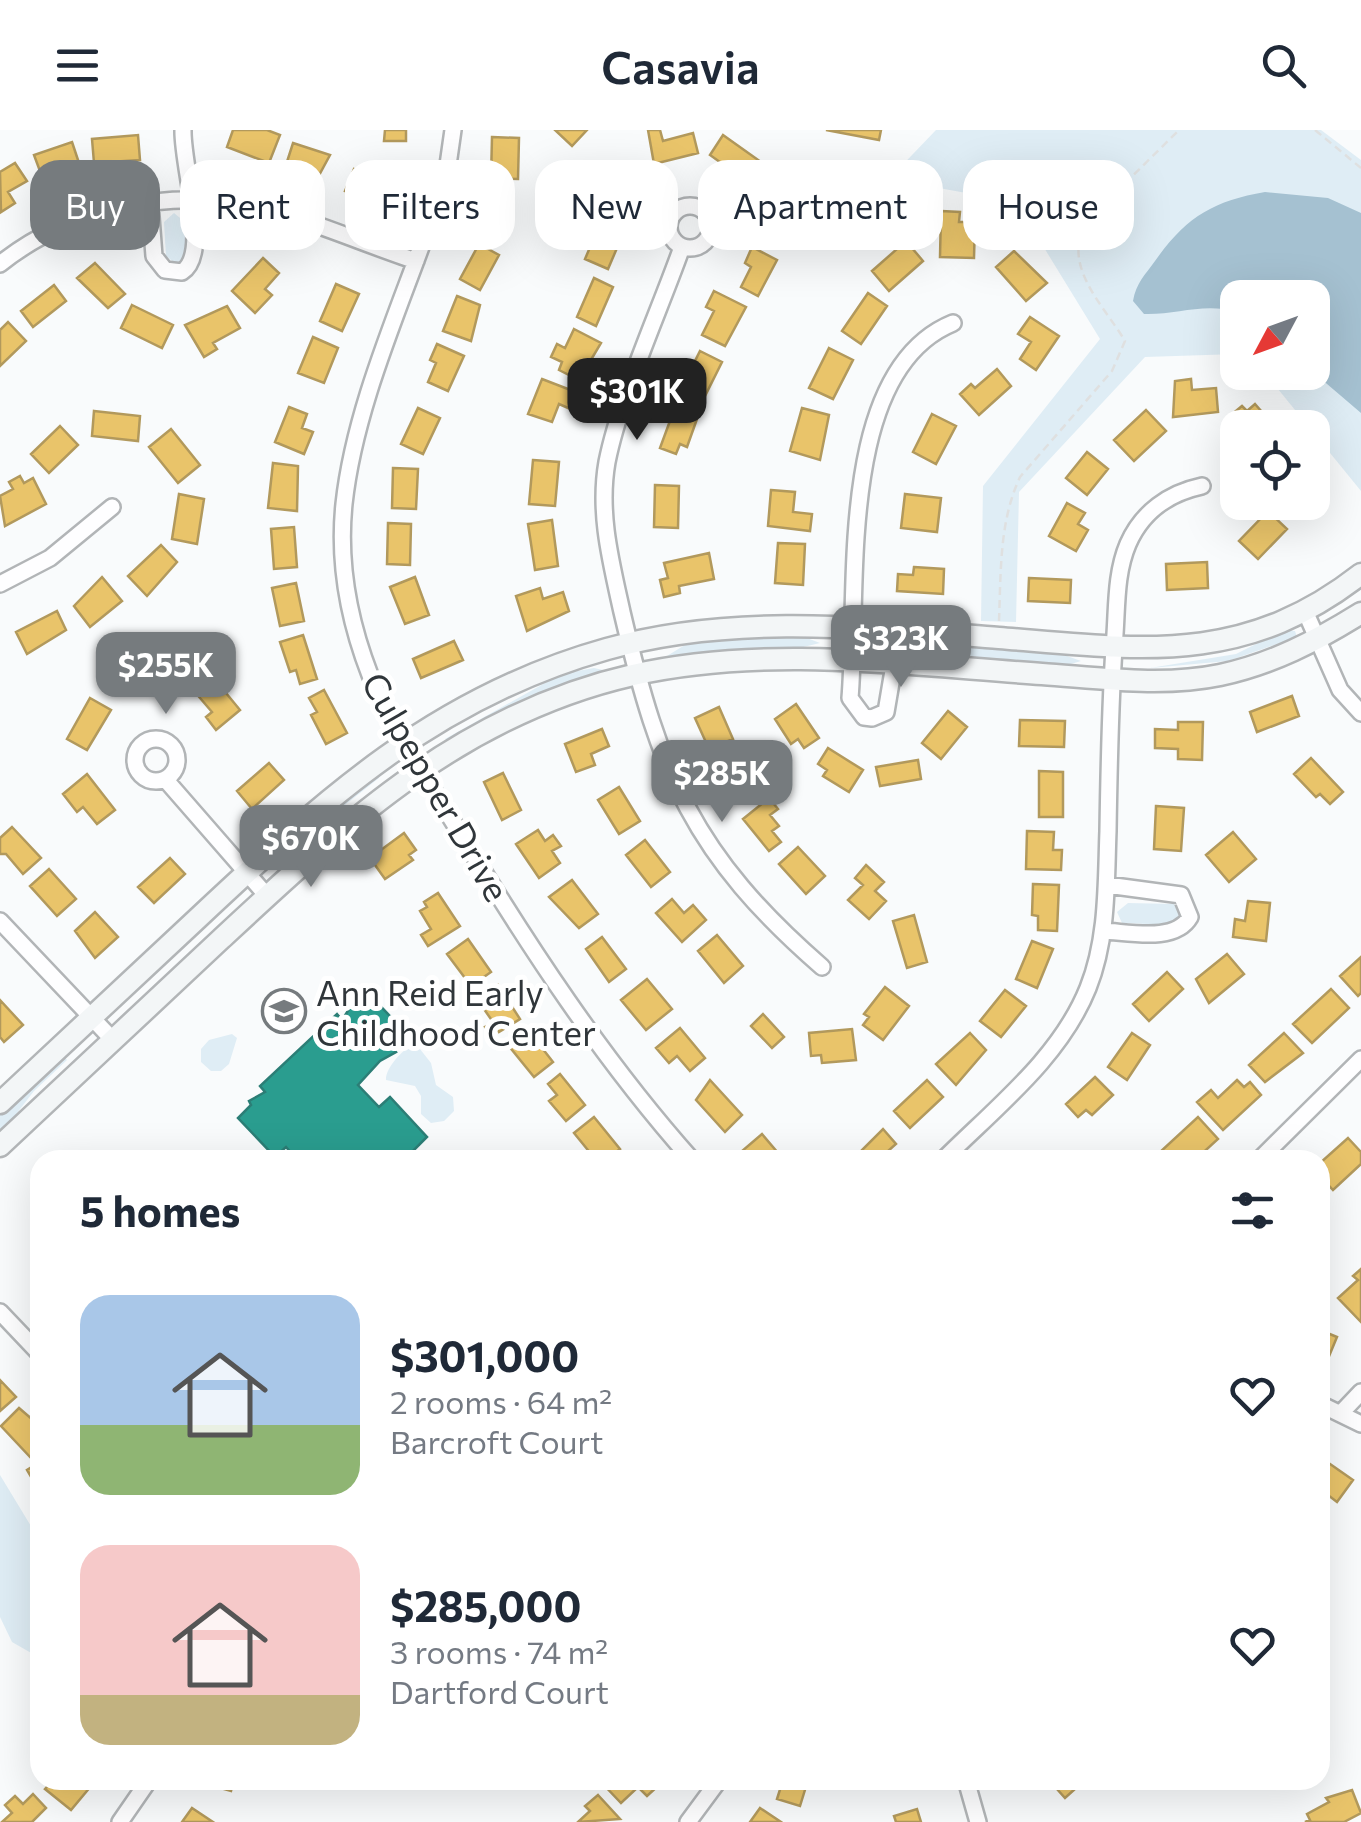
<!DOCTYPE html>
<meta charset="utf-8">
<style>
body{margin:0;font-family:Commissioner,sans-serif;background:#f2f2f3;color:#1f2937;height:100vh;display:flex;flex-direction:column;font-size:38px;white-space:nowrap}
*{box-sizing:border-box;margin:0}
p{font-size:32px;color:#747a83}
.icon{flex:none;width:55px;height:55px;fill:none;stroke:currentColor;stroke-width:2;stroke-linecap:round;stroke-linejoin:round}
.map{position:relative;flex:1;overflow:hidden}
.details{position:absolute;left:30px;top:1020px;width:1300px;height:640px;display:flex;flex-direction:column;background:#fff;border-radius:30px;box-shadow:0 10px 40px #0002}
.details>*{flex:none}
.top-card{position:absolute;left:30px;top:30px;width:1302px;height:90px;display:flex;gap:20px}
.needle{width:65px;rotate:229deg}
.fabs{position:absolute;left:1220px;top:150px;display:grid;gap:20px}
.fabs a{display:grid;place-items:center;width:110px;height:110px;border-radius:20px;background:#fff;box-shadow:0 10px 40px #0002;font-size:50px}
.price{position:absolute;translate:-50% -85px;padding:0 22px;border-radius:20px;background:#767b7e;color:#fff;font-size:32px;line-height:65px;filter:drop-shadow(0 2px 5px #0008)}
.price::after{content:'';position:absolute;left:50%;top:60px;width:30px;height:22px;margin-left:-15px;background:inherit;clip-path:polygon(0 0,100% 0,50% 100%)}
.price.selected{background:#222;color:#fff}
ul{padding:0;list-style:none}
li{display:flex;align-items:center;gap:30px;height:250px;padding:0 50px}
li span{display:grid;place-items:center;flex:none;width:280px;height:200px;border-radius:30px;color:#555}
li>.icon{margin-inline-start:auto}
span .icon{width:120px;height:120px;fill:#fffc;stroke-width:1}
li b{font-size:42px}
h2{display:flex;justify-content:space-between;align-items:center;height:120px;padding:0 50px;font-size:42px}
.chip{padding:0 35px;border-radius:30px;background:#fff;box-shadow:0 10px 40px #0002;font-size:35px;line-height:90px}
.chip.selected{background:#767b7e;color:#fff}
header{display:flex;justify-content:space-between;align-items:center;height:130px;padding:0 50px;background:#fff;font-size:45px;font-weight:600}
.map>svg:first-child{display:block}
.green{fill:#dfedf5}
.water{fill:#a5c1d1}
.homes{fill:#e9c46a;stroke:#b2995c;stroke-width:2.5}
.schools{fill:#2a9d8f;stroke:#2c7e76;stroke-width:2.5}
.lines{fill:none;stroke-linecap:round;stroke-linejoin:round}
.street-casing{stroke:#b2b5b7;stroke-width:20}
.secondary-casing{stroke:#b2b5b7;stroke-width:25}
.path{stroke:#dfe0e0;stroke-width:2.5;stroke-dasharray:8 5;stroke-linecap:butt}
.street{stroke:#fefeff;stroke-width:15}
.secondary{stroke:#f3f6f7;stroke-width:20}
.labels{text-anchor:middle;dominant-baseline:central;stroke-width:10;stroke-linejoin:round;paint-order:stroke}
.street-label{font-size:35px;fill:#30363a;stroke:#fff}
.poi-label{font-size:35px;fill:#30363a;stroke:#fff;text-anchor:start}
</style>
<header><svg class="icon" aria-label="menu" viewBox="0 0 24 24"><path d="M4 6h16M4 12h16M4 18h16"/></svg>Casavia<svg class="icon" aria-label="search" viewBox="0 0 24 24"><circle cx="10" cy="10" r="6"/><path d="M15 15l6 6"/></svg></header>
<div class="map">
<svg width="1361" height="1692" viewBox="0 0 1361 1692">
<rect width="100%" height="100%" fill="#f9fbfc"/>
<path class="green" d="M936 0H1321L1361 30V361L1265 243 1312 242V168H1238L1237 224 1145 227 1019 362 1016 492 981 491 983 356 1100 209 1016 72 889 49Z
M174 83 185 92 186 126 176 134 166 126 164 92Z
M1284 500 1295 501 1297 507 1228 531 1150 538 1236 524Z
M799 505 820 513 795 519 667 526 688 513Z
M923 512 1056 522 1081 531 1064 536 908 524 894 517Z
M594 538 603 540 591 550 450 612 445 609 561 544Z
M380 641 379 648 312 701 287 735 265 739 308 696Z
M1128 773 1174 774 1182 787 1173 795 1122 793 1117 782Z
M232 904 237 908 229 934 221 941H211L201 932V919L209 910Z
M416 914 431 933 436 955 453 967 454 981 444 991 431 993 421 984V966L415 956 386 950C385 938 405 916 416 914Z
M64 926 67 930 34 961 0 1005V984Z
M0 1345 40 1411V1528L12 1512 0 1487Z"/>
<path class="water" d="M1265 62 1328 68 1361 83V283L1313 242 1312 168H1238L1237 182C1204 172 1177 185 1144 184L1133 171C1136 153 1145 145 1155 131 1186 87 1213 71 1265 62Z"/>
<path class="homes" d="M233 0H267L280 5 269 33 227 17Z
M385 0H406V11H384Z
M555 0H587L572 16Z
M648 0H660L663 11 693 3 698 23 654 34Z
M826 0H881L879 10Z
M138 5 140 30 94 33 92 9Z
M723 5 761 32 748 52 710 25Z
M492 7 519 8 518 49 491 48Z
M72 12 81 39 44 52 34 25Z
M293 13 330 25 317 49 285 38Z
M15 33 27 51 8 62 15 73 1 82 0 42Z
M626 35 642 44 621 84 598 73 612 46 619 49Z
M354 39 395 59 387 78 345 61Z
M778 57 789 100 763 107 752 63Z
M489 61 511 69 498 107 476 100Z
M941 81 960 82 959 92H975L974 128 940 127Z
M600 94 623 104 608 139 585 129Z
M906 111 923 131 889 161 872 141Z
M479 114 499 125 480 160 460 149Z
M752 117 777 130 758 166 741 157 751 137 745 133Z
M1014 121 1047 153 1026 171 996 137Z
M263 128 279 143 265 159 272 165 255 183 232 161Z
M95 133 125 164 108 178 77 148Z
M594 148 613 157 596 196 577 187Z
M336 154 359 164 342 201 320 191Z
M54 155 66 171 33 197 21 181Z
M714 161 746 177 725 216 702 205 714 181 706 177Z
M868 163 887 176 861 214 842 201Z
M457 166 480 175 471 211 443 201Z
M132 175 173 195 162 218 121 198Z
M227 176 240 198 213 213 217 219 204 227 185 195Z
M1030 187 1059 206 1036 240 1020 229 1031 212 1018 204Z
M8 192 26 211 0 236V200Z
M574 199 601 213 579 250 559 240 562 232 551 227 557 214 565 218Z
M313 207 338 218 324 253 298 243Z
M437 214 464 226 448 261 428 252 436 233 430 230Z
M829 218 853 230 833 269 809 258Z
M700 221 722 232 705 266 683 255Z
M997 239 1011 256 979 285 960 264 971 254 975 258Z
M542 249 581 264 575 281 559 274 552 292 528 284Z
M1191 249 1192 260 1216 258 1218 282 1173 287 1175 251Z
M1255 274 1276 298H1251L1236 281 1242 276 1247 281Z
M289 277 307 284 302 298 313 302 304 324 275 312Z
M418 278 440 288 423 324 401 314Z
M802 278 829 285 820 330 790 321Z
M674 280 697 289 687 317 680 314 676 324 660 318Z
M1146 280 1166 301 1134 331 1114 310Z
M94 281 140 286 138 311 92 306Z
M932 284 956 296 936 334 913 322Z
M60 296 78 315 49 343 31 324Z
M171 299 200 335 178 353 149 317Z
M1087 322 1108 339 1087 365 1066 348Z
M533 330 559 332 555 376 529 374Z
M273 333 298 336 297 381 268 378Z
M393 338 418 339 416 379 392 378Z
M20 346 24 353 33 348 46 374 5 396 0 366 13 359 9 352Z
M655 355 679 356 678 398 654 397Z
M771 360 795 362 793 382 812 384 810 401 768 396Z
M179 364 204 369 197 414 172 409Z
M905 364 941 368 937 402 901 398Z
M1067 373 1085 383 1078 394 1088 400 1076 421 1049 406Z
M1268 381 1287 399 1258 429 1239 411Z
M552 390 558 436 535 440 528 394Z
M388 393 411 394 410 435 387 434Z
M294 397 297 437 274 439 271 399Z
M778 413 805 414 803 455 775 453Z
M161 415 177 432 147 466 128 446Z
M709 423 714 449 679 456 680 463 664 467 660 450 668 448 664 433Z
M1207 432 1208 458 1167 460 1166 434Z
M914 437 944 439 943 464 897 461 898 444 913 445Z
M102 447 122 471 90 497 74 476Z
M415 447 429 485 405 494 390 457Z
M1029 448 1071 450 1070 473 1028 471Z
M296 453 304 491 280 496 272 458Z
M540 458 543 469 563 462 569 481 527 501 516 466Z
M57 481 66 500 27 524 16 502Z
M303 505 317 549 300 554 296 540 290 542 280 512Z
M454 511 463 530 421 548 413 529Z
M129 536 171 537V564L129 563Z
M212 546 240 580 216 600 206 587 212 582 194 561Z
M324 560 347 603 326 614 311 585 317 582 309 568Z
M1292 566 1299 586 1257 602 1250 582Z
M90 568 111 580 87 620 67 609Z
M796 574 819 608 804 618 798 609 791 614 775 589Z
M719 577 733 609 709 619 695 588Z
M948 581 967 597 941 629 922 613Z
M1020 590 1065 591 1064 617 1019 616Z
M1178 592H1203L1202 630 1178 629V619L1155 618V599L1178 600Z
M602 599 609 616 591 624 595 635 576 642 565 614Z
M828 618 863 640 849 662 823 646 827 640 818 634Z
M739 625 758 660 739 671 719 635Z
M1311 628 1343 662 1330 674 1320 664 1316 667 1294 644Z
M918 630 921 649 880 656 876 637Z
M269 633 284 650 252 679 237 661Z
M1039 641 1063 642V687H1039Z
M503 643 521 680 502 690 484 652Z
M87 644 115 680 97 694 83 677 77 682 63 664Z
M619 657 640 691 619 704 598 670Z
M769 668 778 679 770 685 779 696 772 701 781 712 769 721 743 689Z
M1156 676 1184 678 1181 721 1154 719Z
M12 697 41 728 23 744 6 724H0V708Z
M538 700 545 711 553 705 561 716 552 721 560 733 539 748 516 714Z
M1027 701 1054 702 1053 720H1062L1061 740 1026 739Z
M1233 702 1256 729 1229 752 1206 725Z
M404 703 416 720 409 725 413 730 385 749 370 728Z
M645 710 670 742 651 757 626 725Z
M798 717 825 746 806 764 779 734Z
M170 728 185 744 154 773 138 757Z
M866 735 884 752 875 761 886 771 869 789 848 770 863 755 855 748Z
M49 739 76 769 57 786 30 756Z
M572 750 598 784 579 798 549 767Z
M1033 754 1059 755 1057 801 1038 800V786L1032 785Z
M438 763 460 796 428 816 421 805 431 799 420 781 427 777 424 772Z
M672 769 684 783 693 775 706 790 682 812 656 783Z
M1248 771 1270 773 1266 811 1233 807 1235 789 1245 791Z
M95 782 118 807 95 828 75 801Z
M914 785 927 832 907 838 893 791Z
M717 805 743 836 724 853 698 821Z
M602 807 626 839 609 852 586 819Z
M468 809 491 842 471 856 447 824Z
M1032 811 1053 819 1037 858 1016 849Z
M1227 824 1244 844 1209 873 1196 849Z
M1361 827V863L1358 866 1340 846Z
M1167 842 1183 859 1149 891 1133 874Z
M647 849 672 879 646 900 621 870Z
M498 855 520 889 499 902 497 898 489 903 485 897 493 892 477 869Z
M885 857 909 876 883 910 863 895 869 887 864 884Z
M1331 859 1349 878 1312 913 1293 894Z
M1005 860 1026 876 1001 907 980 891Z
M0 870 23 895 4 912 0 907Z
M763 884 784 907 772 918 751 896Z
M680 898 705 928 690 941 677 926 669 933 656 918Z
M852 899 856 930 822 933 821 925 811 926 809 903Z
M528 900 553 932 534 947 508 915Z
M970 903 986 920 956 955 936 934Z
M1132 903 1150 915 1127 950 1108 937Z
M1284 903 1303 923 1265 952 1249 935Z
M560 944 585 975 566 991 549 971 557 965 548 954Z
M1095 947 1113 965 1092 985 1086 980 1078 987 1066 974Z
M710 950 742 985 725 1002 696 970Z
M927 950 943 967 910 998 894 981Z
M1237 950 1244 957 1250 952 1261 965 1223 1000 1197 972 1211 960 1218 968Z
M594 987 620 1019 606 1030H596L574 1003Z
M1198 987 1218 1009 1195 1030H1166L1159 1023Z
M883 999 896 1014 878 1030H852Z
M762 1004 784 1030H750L742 1021Z
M1348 1008 1361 1022V1034L1333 1060 1320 1046V1033Z
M1361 1139V1192L1338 1168 1358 1150 1353 1146Z
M1320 1200 1337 1207 1327 1231 1320 1228Z
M0 1250 16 1267 0 1281Z
M19 1278 40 1296V1319L31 1328 1 1296Z
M1320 1327 1353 1350 1337 1372 1320 1359Z
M40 1332V1355L37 1357 27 1340Z
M53 1650 60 1651 96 1650 71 1680 45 1659Z
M211 1650H234L231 1661 210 1655Z
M657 1650 660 1654 647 1666 638 1657 621 1673 601 1652Z
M783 1650H808L800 1676 777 1669Z
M1049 1650H1085L1065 1668Z
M1352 1660 1361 1683 1344 1692H1305L1310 1690 1307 1684 1329 1672 1326 1668Z
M33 1664 46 1678 32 1692H2L12 1683 5 1675 15 1666 23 1674Z
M598 1665 620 1689 578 1692 590 1681 585 1676Z
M192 1678 213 1692H182Z
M760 1678 781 1692H750Z
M917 1679 921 1692H896L894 1686Z"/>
<path class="schools" d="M370 865 407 904 393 918 396 922 380 931 358 955 379 977 390 967 427 1007 404 1030H288L293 1025 286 1017 275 1027 238 988 251 975 249 971 265 962 260 956 337 884 342 890 351 876 356 878Z"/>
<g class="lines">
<defs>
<path id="street" d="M453 0 447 42C414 149 356 263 344 374 338 432 349 491 370 545 393 601 428 651 460 703 529 817 603 930 692 1030
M150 74 154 126 165 140 182 142C211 124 182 37 183 0
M669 97a21 21 0 1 1 42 0a21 21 0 1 1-42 0Z
M682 117C659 182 620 267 607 332 598 383 611 432 622 482 660 644 693 725 822 837
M0 134C67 80 164 59 248 75 305 87 361 113 416 131
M0 454 50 428 112 377
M1305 481 1340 560 1361 583
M894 535 886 582 872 588 864 587 850 568C859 464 835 241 953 193
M135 630a21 21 0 1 1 42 0a21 21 0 1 1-42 0Z
M165 649 267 766
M0 791 113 910
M1103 801C1129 802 1175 813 1190 787L1181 765 1107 755
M943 1030C995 978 1060 928 1088 858 1108 808 1106 753 1108 701 1109 635 1110 569 1115 504 1117 474 1116 442 1128 414 1142 382 1169 363 1202 356
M1259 1030 1361 929
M0 1182 40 1224
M1320 1274 1361 1294
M1342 1282 1361 1262
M966 1650 978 1692
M120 1692 149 1650
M688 1692 719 1650"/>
<path id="secondary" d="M0 973C66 912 132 850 198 788 324 670 435 567 607 519 733 483 870 498 999 508 1138 519 1242 537 1361 444
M0 1016C74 947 147 878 221 809 345 694 461 584 633 545 766 515 907 535 1042 544 1100 548 1162 557 1220 545 1272 534 1316 511 1361 483"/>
</defs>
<use href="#street" class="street-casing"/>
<use href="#secondary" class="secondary-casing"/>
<path class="path" d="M1315 0 1361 38
M999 491C1001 442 999 392 1020 347L1112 241 1125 211C1103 174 1059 134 1088 90L1179 0"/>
<use href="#street" class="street"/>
<use href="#secondary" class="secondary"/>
</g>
<defs>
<symbol id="school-ring" viewBox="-11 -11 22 22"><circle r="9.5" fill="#fff" stroke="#767b7e" stroke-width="1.5"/><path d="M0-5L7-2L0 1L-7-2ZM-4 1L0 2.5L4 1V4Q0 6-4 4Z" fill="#767b7e"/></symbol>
</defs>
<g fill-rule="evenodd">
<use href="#school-ring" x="259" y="856" width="50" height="50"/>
</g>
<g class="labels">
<g class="street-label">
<text transform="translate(437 656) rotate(60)">Culpepper Drive</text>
</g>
<g class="poi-label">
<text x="316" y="861">Ann Reid Early<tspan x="316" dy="40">Childhood Center</tspan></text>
</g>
</g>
</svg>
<div class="fabs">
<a><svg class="needle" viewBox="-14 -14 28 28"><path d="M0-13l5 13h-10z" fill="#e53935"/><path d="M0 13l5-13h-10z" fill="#747a83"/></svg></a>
<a><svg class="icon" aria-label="locate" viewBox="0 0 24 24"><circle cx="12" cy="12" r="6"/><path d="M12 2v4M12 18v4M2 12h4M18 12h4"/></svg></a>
</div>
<b class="price selected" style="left:637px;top:313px">$301K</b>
<b class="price" style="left:901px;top:560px">$323K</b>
<b class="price" style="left:166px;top:587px">$255K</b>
<b class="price" style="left:722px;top:695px">$285K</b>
<b class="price" style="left:311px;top:760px">$670K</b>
<div class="top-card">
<a class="chip selected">Buy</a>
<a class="chip">Rent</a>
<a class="chip">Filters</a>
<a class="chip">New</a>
<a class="chip">Apartment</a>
<a class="chip">House</a>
</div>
<section class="details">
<h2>5 homes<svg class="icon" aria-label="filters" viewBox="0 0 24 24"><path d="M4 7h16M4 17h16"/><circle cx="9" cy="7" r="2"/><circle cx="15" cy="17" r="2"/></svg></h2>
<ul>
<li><span style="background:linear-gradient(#a9c7e8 65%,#8fb573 0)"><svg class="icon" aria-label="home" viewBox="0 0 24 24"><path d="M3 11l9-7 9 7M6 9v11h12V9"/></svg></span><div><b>$301,000</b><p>2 rooms · 64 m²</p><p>Barcroft Court</p></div><svg class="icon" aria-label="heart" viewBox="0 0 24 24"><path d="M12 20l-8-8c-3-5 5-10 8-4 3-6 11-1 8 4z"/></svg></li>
<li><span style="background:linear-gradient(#f6c9c9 75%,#c2b280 0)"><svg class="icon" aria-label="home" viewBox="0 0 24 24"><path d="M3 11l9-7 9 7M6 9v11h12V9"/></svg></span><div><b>$285,000</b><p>3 rooms · 74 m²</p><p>Dartford Court</p></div><svg class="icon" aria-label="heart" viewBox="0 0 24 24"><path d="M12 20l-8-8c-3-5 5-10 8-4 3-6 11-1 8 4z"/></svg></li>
</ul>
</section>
</div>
